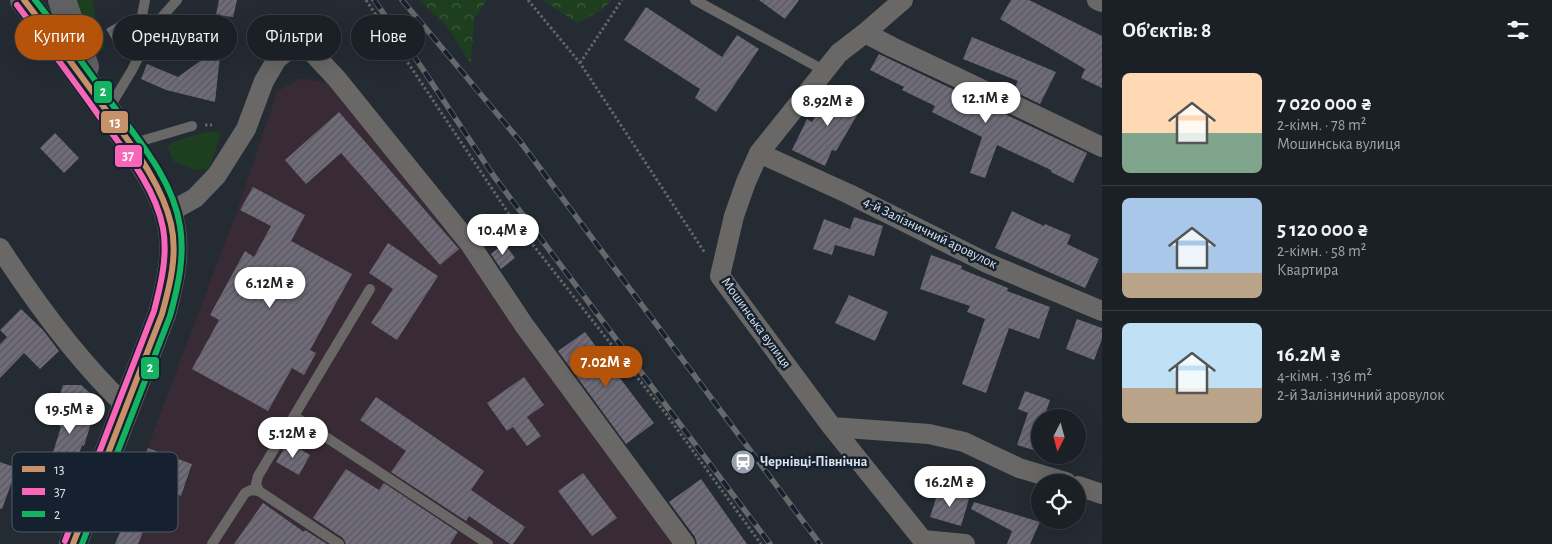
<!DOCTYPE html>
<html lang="uk">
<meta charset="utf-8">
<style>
body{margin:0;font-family:"Alegreya Sans",sans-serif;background:#282d32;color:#f1f3f6;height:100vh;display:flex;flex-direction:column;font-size:19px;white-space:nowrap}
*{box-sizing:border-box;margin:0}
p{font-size:16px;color:#a0a3a7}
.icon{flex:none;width:28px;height:28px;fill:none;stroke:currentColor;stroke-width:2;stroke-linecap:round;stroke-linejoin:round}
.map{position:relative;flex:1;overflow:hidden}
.panel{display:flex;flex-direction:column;background:#1b2026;width:450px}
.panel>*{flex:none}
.guide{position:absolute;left:15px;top:15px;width:475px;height:45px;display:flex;gap:10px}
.needle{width:32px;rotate:186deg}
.controls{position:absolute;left:1031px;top:409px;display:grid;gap:10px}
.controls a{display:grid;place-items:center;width:55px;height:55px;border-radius:50%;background:#1b2026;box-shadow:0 5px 20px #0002,0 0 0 1px #393e43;font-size:25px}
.price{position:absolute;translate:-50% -42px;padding:0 11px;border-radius:18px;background:#fff;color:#222;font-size:16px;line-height:32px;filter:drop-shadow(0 1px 2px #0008)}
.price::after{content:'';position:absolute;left:50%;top:30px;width:15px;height:11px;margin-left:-8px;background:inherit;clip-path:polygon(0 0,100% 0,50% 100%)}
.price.on{background:#b45309;color:#fff}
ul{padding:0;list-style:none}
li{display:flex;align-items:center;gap:15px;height:125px;padding:0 20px}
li+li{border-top:1px solid #393e43}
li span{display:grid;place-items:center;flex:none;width:140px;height:100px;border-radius:8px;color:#555}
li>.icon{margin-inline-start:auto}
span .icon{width:60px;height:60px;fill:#fffc;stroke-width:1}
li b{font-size:21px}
h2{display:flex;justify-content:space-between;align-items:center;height:60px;padding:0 20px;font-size:21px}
.chip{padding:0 18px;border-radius:22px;background:#1b2026;box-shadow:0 5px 20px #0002,0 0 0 1px #393e43;font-size:18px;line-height:45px}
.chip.on{background:#b45309;color:#fff}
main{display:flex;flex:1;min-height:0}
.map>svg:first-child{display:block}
.industrial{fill:#392b35}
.green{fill:#1e3f1f}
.forest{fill:url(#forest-crowns)}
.building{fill:url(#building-hatch)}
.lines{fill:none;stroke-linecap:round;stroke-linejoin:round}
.path{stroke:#636568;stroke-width:3;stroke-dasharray:2.5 2.5;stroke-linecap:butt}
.lane{stroke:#696867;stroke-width:10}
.street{stroke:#696867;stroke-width:20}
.secondary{stroke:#606162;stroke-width:28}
.rail-casing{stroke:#66686a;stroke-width:5.5}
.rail{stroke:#15212e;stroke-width:4;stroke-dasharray:11;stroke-linecap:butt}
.bus-1-casing{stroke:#15212e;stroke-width:10}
.bus-2-casing{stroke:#15212e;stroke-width:10}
.bus-3-casing{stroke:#15212e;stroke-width:10}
.bus-1{stroke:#c7916a;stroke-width:6}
.bus-2{stroke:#fa66b7;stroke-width:6}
.bus-3{stroke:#13b361;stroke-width:6}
.labels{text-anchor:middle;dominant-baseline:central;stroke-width:5;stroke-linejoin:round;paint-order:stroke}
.street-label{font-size:14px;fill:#d9e1eb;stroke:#15212e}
.poi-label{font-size:14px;font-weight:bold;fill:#d9e1eb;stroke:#15212e;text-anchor:start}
.key{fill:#15212e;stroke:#505b67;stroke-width:1}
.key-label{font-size:14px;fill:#d9e1eb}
.line-badge{stroke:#15212e;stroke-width:2}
.badge-label{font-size:14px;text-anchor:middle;font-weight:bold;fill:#fff}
</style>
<main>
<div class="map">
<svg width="1102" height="544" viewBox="0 0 1102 544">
<defs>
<pattern id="forest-crowns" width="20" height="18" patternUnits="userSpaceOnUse" patternTransform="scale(1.25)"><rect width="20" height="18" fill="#1e3f1f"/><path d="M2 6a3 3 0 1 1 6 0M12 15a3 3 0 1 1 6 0" fill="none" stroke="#3e5a40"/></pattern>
<pattern id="building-hatch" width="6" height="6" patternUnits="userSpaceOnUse" patternTransform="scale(1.25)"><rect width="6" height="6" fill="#706b78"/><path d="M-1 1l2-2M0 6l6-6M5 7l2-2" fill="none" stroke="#58585f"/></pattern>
</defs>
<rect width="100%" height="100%" fill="#242b33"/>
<path class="industrial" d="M300 78 333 84 467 246 675 544H138L147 525 133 519 147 485 181 497 193 464 148 447 238 208 277 92Z"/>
<path class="green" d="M76 0H93L97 30 105 47 101 52 80 14Z
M210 131 221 133 209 169 196 170 173 161 168 147 175 141Z"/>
<path class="forest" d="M419 0H487L474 19 471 64 446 25Z
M543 0H612L599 12 577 23Z"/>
<path class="building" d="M219 0H237L233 17 216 15Z
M759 0H799L785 19Z
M1011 0H1029L1102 36V88L1081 78 1085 69 1000 19Z
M646 7 722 57 737 35 759 49 716 112 695 98 700 89 624 40Z
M120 21 136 47 134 51 123 58 106 29Z
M376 26 389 47 368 59 356 39Z
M972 37 1056 72 1040 104 1013 91 1018 81 963 59Z
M221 46 215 102 166 90 141 79 147 64 178 77Z
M879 54 1087 153 1073 183 1051 172V170L997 145 985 178 970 173 982 137 932 112 935 106 902 90 904 87 870 70Z
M833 87 863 105 836 151 832 150 825 166 792 150 807 119 812 122Z
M339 112 459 249 440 265 341 153 306 184 285 160Z
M55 133 79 158 64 173 40 148Z
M253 187 305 215 291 241 352 274 310 350 316 353 304 375 292 368 268 411 192 369 219 320 210 315 245 251 254 257 271 226 240 210Z
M1012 211 1044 226 1045 224 1071 235 1067 244 1099 259 1085 288 995 248Z
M854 217 883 226 874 256 835 245 832 255 813 249 824 219 850 229Z
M388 243 438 276 397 340 371 323 393 289 369 273Z
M504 243 515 258 501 269 491 254Z
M931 255 962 266 961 269 1008 288 1007 291 1050 307 1039 339 1009 328 986 393 962 384 985 319 967 312 970 306 920 289Z
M849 295 888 312 875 341 835 323Z
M21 309 43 330 59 351 40 369 24 353 0 378V344L7 337 0 330Z
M1077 319 1102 328V339L1094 360 1066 349Z
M585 332 654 423 626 444 558 351Z
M524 377 544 405 527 417 541 436 527 446 513 427 507 431 487 403Z
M63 385H81L98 400 84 446 82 445 66 494 42 487 61 427 52 420Z
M1025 391 1050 400 1044 418H1040V452L1017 445 1028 413 1018 409Z
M376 397 484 471 471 490 525 527 513 544H510L469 516 466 521 391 472 406 451 360 420Z
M288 442 310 455 299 475 276 462Z
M148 448 192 464 181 496 136 479Z
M0 462 17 468 2 509H0Z
M346 469 379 490 384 483 458 532 450 544H346L343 538 313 518Z
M583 473 617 518 592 536 558 491Z
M701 479 747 544H697L695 537 669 502Z
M939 489 969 499 961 526 930 517Z
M974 502 1040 522 1030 544H1007L1012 531 971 509Z
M263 503 304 532 305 530 327 544H234Z
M127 516 146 525 138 544H115Z"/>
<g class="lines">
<path class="path" d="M366 0 511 217 486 234
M528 0 580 63 705 253
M580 63 622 0
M205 125H212
M511 217 666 414 761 544"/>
<path class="lane" d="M695 0 825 71
M155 25 177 0
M108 110 132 70 155 25 142 16 145 0
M131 144 192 126
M294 416 488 544
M212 544 245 493 251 490 259 491
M339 544 259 491 256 484 258 476 370 289"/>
<path class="street" d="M903 0 865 33 839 53 759 153 746 182 734 216 720 276 832 427 926 544
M1097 0 1102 2
M865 33 892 47 956 77 1102 147
M759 153 849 194 987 263 1102 311
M168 213 195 198 217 175 246 129 264 81 277 59 289 49 299 47 310 50 337 79 470 244 524 325 685 544
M0 248C37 305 78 361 127 407
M832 427 929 434 964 442 1019 468 1066 482
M1078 486 1102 494
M923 540 965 544"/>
<path class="secondary" d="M24 0C57 42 88 85 119 128 137 154 159 182 168 213 179 246 171 281 162 314L73 544
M62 0 85 67"/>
<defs>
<path id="rail" d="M374 0 416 59 493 175 770 544
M402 0 519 140 820 544"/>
</defs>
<use href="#rail" class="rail-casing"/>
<use href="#rail" class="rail"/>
<defs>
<path id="bus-1" d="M24 0C52 36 79 73 106 110 131 145 161 181 171 224 178 254 170 285 162 314L73 544"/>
<path id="bus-2" d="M17 5C45 42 73 79 99 116 124 150 155 186 163 228 168 256 161 284 154 311L65 541"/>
<path id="bus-3" d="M35 0C62 34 87 69 112 104 139 141 173 180 180 226 185 257 178 287 170 316L82 544"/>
</defs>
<use href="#bus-1" class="bus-1-casing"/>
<use href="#bus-2" class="bus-2-casing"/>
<use href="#bus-3" class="bus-3-casing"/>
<use href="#bus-1" class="bus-1"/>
<use href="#bus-2" class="bus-2"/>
<use href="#bus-3" class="bus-3"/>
</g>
<defs>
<symbol id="station-disc" viewBox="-11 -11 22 22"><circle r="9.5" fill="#9aa1ab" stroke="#15212e"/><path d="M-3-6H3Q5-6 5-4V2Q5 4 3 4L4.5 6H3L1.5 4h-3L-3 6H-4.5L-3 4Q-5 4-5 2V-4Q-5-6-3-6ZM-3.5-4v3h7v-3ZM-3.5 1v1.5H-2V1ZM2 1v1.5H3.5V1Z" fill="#fff"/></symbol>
</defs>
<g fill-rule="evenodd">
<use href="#station-disc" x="729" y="448" width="28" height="28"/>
</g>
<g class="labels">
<g class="street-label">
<text transform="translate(930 233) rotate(26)">4-й Залізничний аровулок</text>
<text transform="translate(756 323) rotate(54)">Мошинська вулиця</text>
</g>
<g class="poi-label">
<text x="760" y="462">Чернівці-Північна</text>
</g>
</g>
<rect x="12" y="452" width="166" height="80" rx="8" class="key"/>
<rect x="22" y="466" width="23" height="6" fill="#c7916a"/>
<rect x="22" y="488" width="23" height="7" fill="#fa66b7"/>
<rect x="22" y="511" width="23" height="6" fill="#13b361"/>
<g class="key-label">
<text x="54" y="474">13</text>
<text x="54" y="496">37</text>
<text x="54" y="519">2</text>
</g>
<g class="line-badge">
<rect x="93" y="80" width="20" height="24" rx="5" fill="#13b361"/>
<rect x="100" y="110" width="29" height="24" rx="5" fill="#c7916a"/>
<rect x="114" y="144" width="29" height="24" rx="5" fill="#fa66b7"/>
<rect x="140" y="356" width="20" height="24" rx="5" fill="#13b361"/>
</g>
<g class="badge-label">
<text x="103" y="96">2</text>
<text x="115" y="127">13</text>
<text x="128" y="160">37</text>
<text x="150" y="372">2</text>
</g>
</svg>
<div class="controls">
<a><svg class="needle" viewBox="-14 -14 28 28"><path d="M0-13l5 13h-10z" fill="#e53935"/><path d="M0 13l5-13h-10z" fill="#a0a3a7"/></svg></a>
<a><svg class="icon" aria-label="locate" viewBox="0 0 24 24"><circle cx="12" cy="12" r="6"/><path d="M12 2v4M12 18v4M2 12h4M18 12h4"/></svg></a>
</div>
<b class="price" style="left:986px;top:124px">12.1M ₴</b>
<b class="price" style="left:828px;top:127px">8.92M ₴</b>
<b class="price" style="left:503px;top:256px">10.4M ₴</b>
<b class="price" style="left:270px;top:309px">6.12M ₴</b>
<b class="price on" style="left:606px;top:388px">7.02M ₴</b>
<b class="price" style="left:70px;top:435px">19.5M ₴</b>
<b class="price" style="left:293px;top:459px">5.12M ₴</b>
<b class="price" style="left:950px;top:508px">16.2M ₴</b>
<div class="guide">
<a class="chip on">Купити</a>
<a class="chip">Орендувати</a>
<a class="chip">Фільтри</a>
<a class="chip">Нове</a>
</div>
</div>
<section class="panel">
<h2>Об’єктів: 8<svg class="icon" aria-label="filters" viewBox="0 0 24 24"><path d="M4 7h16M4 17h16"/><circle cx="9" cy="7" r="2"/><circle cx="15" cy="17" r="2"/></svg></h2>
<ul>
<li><span style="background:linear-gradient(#ffd9b3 60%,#7fa58c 0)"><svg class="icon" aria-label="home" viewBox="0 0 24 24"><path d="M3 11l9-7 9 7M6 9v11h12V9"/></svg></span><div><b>7 020 000 ₴</b><p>2-кімн. · 78 m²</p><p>Мошинська вулиця</p></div></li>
<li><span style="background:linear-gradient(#a9c7e8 75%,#b9a48a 0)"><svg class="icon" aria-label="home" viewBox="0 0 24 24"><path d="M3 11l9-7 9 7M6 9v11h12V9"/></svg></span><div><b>5 120 000 ₴</b><p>2-кімн. · 58 m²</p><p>Квартира</p></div></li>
<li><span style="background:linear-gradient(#bfe0f5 65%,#b9a48a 0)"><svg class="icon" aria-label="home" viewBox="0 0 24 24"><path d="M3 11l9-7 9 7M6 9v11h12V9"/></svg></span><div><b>16.2M ₴</b><p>4-кімн. · 136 m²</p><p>2-й Залізничний аровулок</p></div></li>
</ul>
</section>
</main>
